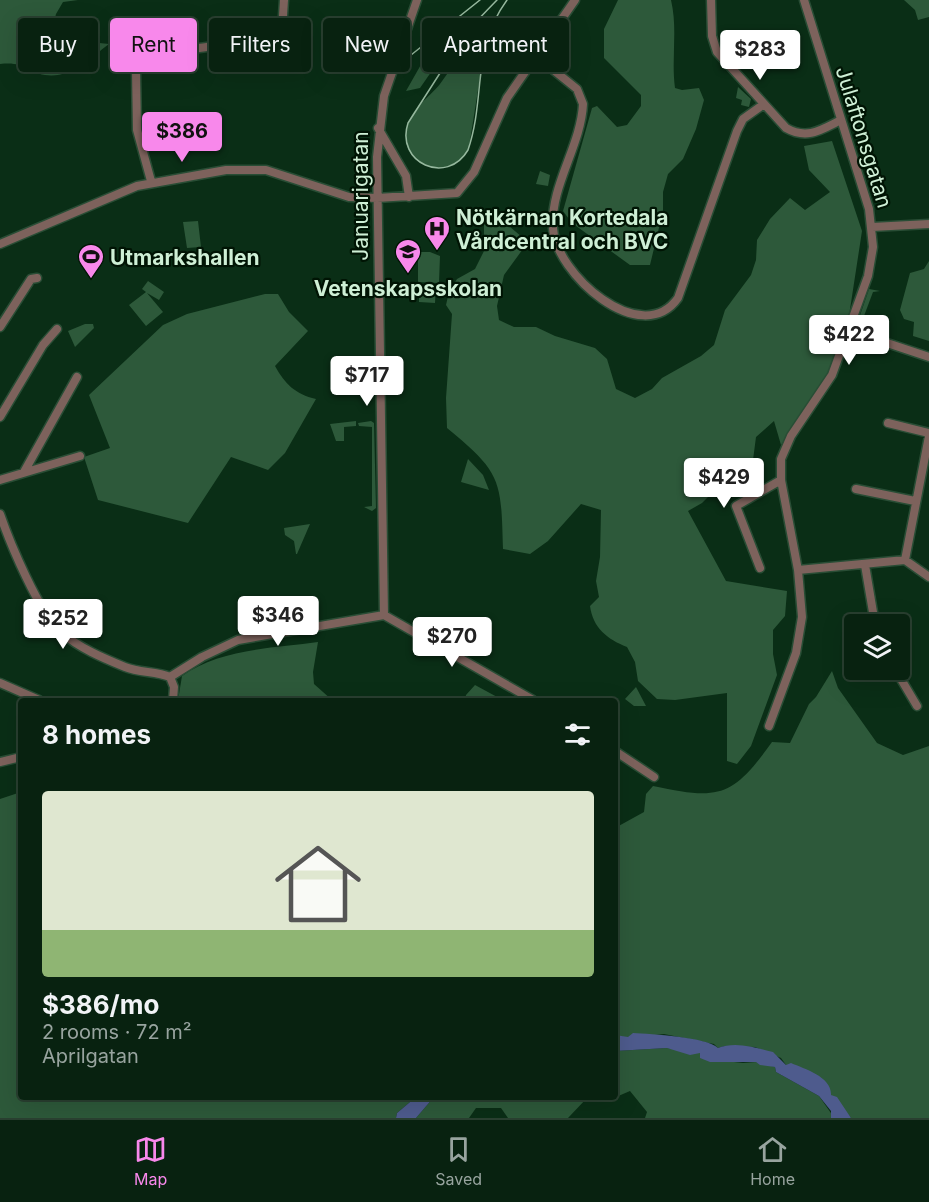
<!DOCTYPE html>
<meta charset="utf-8">
<style>
body{margin:0;font-family:Inter,sans-serif;background:#112a19;color:#f1f3f6;height:100vh;display:flex;flex-direction:column;font-size:22px;white-space:nowrap}
*{box-sizing:border-box;margin:0}
p{font-size:20px;color:#98a49f}
.icon{flex:none;width:33px;height:33px;fill:none;stroke:currentColor;stroke-width:2;stroke-linecap:round;stroke-linejoin:round}
.map{position:relative;flex:1;overflow:hidden}
.drawer{position:absolute;left:18px;top:698px;width:600px;height:402px;display:flex;flex-direction:column;background:#082210;border-radius:6px;box-shadow:0 6px 24px #0002,0 0 0 2px #293f30}
.drawer>*{flex:none}
.guide{position:absolute;left:18px;top:18px;width:600px;height:54px;display:flex;gap:12px}
.buttons{position:absolute;left:844px;top:614px;display:grid;gap:12px}
.buttons a{display:grid;place-items:center;width:66px;height:66px;border-radius:6px;background:#082210;box-shadow:0 6px 24px #0002,0 0 0 2px #293f30;font-size:30px}
.price{position:absolute;translate:-50% -51px;padding:0 14px;border-radius:6px;background:#fff;color:#222;font-size:20px;line-height:39px;filter:drop-shadow(0 2px 3px #0008)}
.price::after{content:'';position:absolute;left:50%;top:36px;width:18px;height:14px;margin-left:-9px;background:inherit;clip-path:polygon(0 0,100% 0,50% 100%)}
.price.selected{background:#f888eb;color:#111}
ul{padding:0;list-style:none}
li{display:grid;align-content:center;gap:12px;height:318px;padding:0 24px}
li+li{border-top:2px solid #293f30}
li span{display:grid;place-items:center;height:186px;border-radius:6px;color:#555}
li>.icon{margin-inline-start:auto}
span .icon{width:108px;height:108px;fill:#fffc;stroke-width:1}
li b{font-size:26px}
h2{display:flex;justify-content:space-between;align-items:center;height:72px;padding:0 24px;font-size:26px}
.pill{padding:0 21px;border-radius:6px;background:#082210;box-shadow:0 6px 24px #0002,0 0 0 2px #293f30;font-size:21px;line-height:54px}
.pill.selected{background:#f888eb;color:#111}
.menu{display:flex;justify-content:space-around;align-items:center;height:84px;border-top:2px solid #293f30;background:#082210;font-size:16px;color:#98a49f}
.menu a{display:grid;justify-items:center;gap:3px}
.menu .selected{color:#f888eb}
.map>svg:first-child{display:block}
.green{fill:#2d593a}
.water{fill:#4e5b8d}
.lines{fill:none;stroke-linecap:round;stroke-linejoin:round}
.street-casing{stroke:#294d35;stroke-width:11}
.street{stroke:#7d625c;stroke-width:8}
.tram{stroke:#96b89e;stroke-width:1.5}
.labels{text-anchor:middle;dominant-baseline:central;stroke-width:4.5;stroke-linejoin:round;paint-order:stroke}
.street-label{font-size:21px;fill:#ceefd5;stroke:#001404}
.poi-label{font-size:21px;font-weight:bold;fill:#ceefd5;stroke:#001404;text-anchor:start}
</style>
<div class="map">
<svg width="929" height="1118" viewBox="0 0 929 1118">
<rect width="100%" height="100%" fill="#0a2e16"/>
<path class="green" d="M0 0H78L63 2 56 14 52 30 61 39 109 44C90 58 70 79 45 75 26 72 25 61 0 64Z
M618 0H671C678 30 671 58 675 88L682 90 699 88 704 100 696 129 683 159 668 174 663 192V211L650 265H630L572 223 563 211 592 108 597 106 617 127 627 125 641 106V95L604 58V29Z
M904 0H929V17L918 20 915 10Z
M466 18 468 19 420 88 406 91 427 54Z
M473 34 486 39 469 147C453 184 396 167 407 127 412 107 428 99 440 84 452 68 462 51 473 34Z
M738 87 751 99 749 107 741 105 742 100 736 98Z
M832 141 862 231 847 329 822 392 781 445 774 421 756 437 753 460 743 480 717 488 702 503 688 511 726 581 787 591 785 616 773 630V654L777 675 751 746 737 764 727 761V693L675 700 657 699 638 681 635 662 627 647C607 639 593 628 590 606L599 597 596 581 600 557 601 510 581 504 548 541 530 554 503 549C501 480 502 473 447 428L446 398 452 314 446 305 449 292 457 279 475 269 484 251V217L504 222 528 242 504 275 497 306 499 320 514 327H536L555 336 595 348 607 359 616 389 635 398 652 389 662 378 701 356 714 345 725 310 751 275 756 260 757 240 770 219 790 198 805 210 830 192 809 170 804 146Z
M540 171 550 175 548 186 536 184Z
M198 221 201 247 187 248 183 222Z
M418 252H430L440 256 439 283 418 282Z
M929 261V341L913 336 914 322 904 319 900 310 910 273 924 269Z
M148 281 164 292 159 300 147 293 163 312 146 326 129 305 146 292 142 289Z
M419 285H436L435 303 419 302Z
M869 289 880 291 873 292 861 324 869 327 867 331 857 324Z
M265 294H278L289 312 308 331 275 366C285 384 295 394 316 399L285 453 268 470 231 457 188 523 98 500 84 457 110 448 89 395 163 325 187 314Z
M85 324H93L94 328 75 347 68 331Z
M356 421V426L344 427V441H336L330 424Z
M371 421 374 423 376 508 372 511 364 507 372 506V427L359 426 358 423Z
M468 459 483 475 489 490 461 482Z
M310 524 297 554H296L294 541 285 535 284 528Z
M318 642 313 672 314 684 332 700H178L182 676C219 649 274 648 318 642Z
M832 671 838 688 877 743 903 755 929 746V1118H851L815 1077 786 1065 781 1058 755 1047 724 1046 718 1048 714 1044 664 1034 628 1038 615 1035V828L644 812 646 794 653 786C719 800 732 798 772 742L790 743 809 704 816 697Z
M475 685 499 698 498 700H465L466 695Z
M636 687 646 706H634L625 699Z
M21 792V1096L416 1097 397 1113 396 1118H0V799Z
M667 1048 701 1053 716 1060 743 1063 756 1062 775 1067 776 1072 819 1096 833 1116 831 1118H645L647 1112 630 1091 616 1097 587 1098 568 1118H508L501 1108H476L469 1118H416L434 1097 615 1096V1051Z"/>
<path class="water" d="M633 1033C651 1034 707 1037 718 1048 736 1041 757 1048 773 1052L786 1065 791 1063C805 1069 832 1077 831 1095L837 1097 851 1118H831V1111L819 1096 776 1072 775 1067 760 1065 756 1062H710L700 1058V1053L690 1055 667 1048 615 1051V1035L628 1037Z
M416 1097H434L416 1118H396L397 1113Z"/>
<g class="lines">
<defs>
<path id="street" d="M711 0 712 36 717 52 786 128C807 140 821 130 841 120
M536 56 577 89 583 104C581 146 550 186 553 228 555 273 641 350 678 298L737 131 743 119 764 104
M378 128 406 176 409 197
M151 181 137 130 136 72C138 69 141 64 144 61 163 49 247 43 273 39L282 31 284 0
M872 227 929 224
M0 244 137 186 226 170H266L349 197 377 198 457 193 474 172 507 98 575 0
M0 327 31 279 37 278
M848 330 929 357
M0 417 43 345 57 329
M888 423 929 433
M24 472 77 377
M0 480 80 456
M856 489 915 501
M0 514C10 543 39 613 61 632 79 648 103 658 125 667 140 673 156 671 170 677
M905 560 929 436
M865 565 875 624
M760 568 736 506 781 480
M798 570 905 560 929 577
M384 615 377 157 384 96 417 0
M384 615 533 700
M895 669 917 706
M170 677 202 657 238 640 384 615
M170 677 174 687 173 700
M0 683 39 700
M769 726 796 653 802 617 798 570 781 480V459L791 436 832 375 868 276 873 247 869 209 804 0
M615 751 654 777
M0 762 21 757"/>
</defs>
<use href="#street" class="street-casing"/>
<use href="#street" class="street"/>
<path class="tram" d="M497 0 467 31 408 123C395 163 447 186 468 150 486 97 471 49 507 0
M406 59 480 0"/>
</g>
<defs>
<symbol id="hospital-pin" viewBox="-11 -11 22 30"><path d="M0 17L-7.5 6A9.5 9.5 0 1 1 7.5 6Z" fill="#f888eb" stroke="#001404"/><path d="M-5-5h3v3.5h4V-5h3V5h-3V1.5h-4V5h-3Z" fill="#111"/></symbol>
<symbol id="school-pin" viewBox="-11 -11 22 30"><path d="M0 17L-7.5 6A9.5 9.5 0 1 1 7.5 6Z" fill="#f888eb" stroke="#001404"/><path d="M0-5L7-2L0 1L-7-2ZM-4 1L0 2.5L4 1V4Q0 6-4 4Z" fill="#111"/></symbol>
<symbol id="stadium-pin" viewBox="-11 -11 22 30"><path d="M0 17L-7.5 6A9.5 9.5 0 1 1 7.5 6Z" fill="#f888eb" stroke="#001404"/><path d="M0-5a6.5 5 0 1 0 0 10a6.5 5 0 1 0 0-10ZM-3.5-1.8h7v3.6h-7Z" fill="#111"/></symbol>
</defs>
<g fill-rule="evenodd">
<use href="#hospital-pin" x="422" y="214" width="30" height="40"/>
<use href="#school-pin" x="393" y="237" width="30" height="40"/>
<use href="#stadium-pin" x="76" y="242" width="30" height="40"/>
</g>
<g class="labels">
<g class="street-label">
<text transform="translate(864 137) rotate(73)">Julaftonsgatan</text>
<text transform="translate(360 196) rotate(-90)">Januarigatan</text>
</g>
<g class="poi-label">
<text x="456" y="217">Nötkärnan Kortedala<tspan x="456" dy="24">Vårdcentral och BVC</tspan></text>
<text x="110" y="257">Utmarkshallen</text>
<text x="408" y="288" text-anchor="middle">Vetenskapsskolan</text>
</g>
</g>
</svg>
<div class="buttons">
<a><svg class="icon" aria-label="layers" viewBox="0 0 24 24"><path d="M12 4l9 5-9 5-9-5zM3 14l9 5 9-5"/></svg></a>
</div>
<b class="price" style="left:760px;top:81px">$283</b>
<b class="price selected" style="left:182px;top:163px">$386</b>
<b class="price" style="left:849px;top:366px">$422</b>
<b class="price" style="left:367px;top:407px">$717</b>
<b class="price" style="left:724px;top:509px">$429</b>
<b class="price" style="left:278px;top:647px">$346</b>
<b class="price" style="left:63px;top:650px">$252</b>
<b class="price" style="left:452px;top:668px">$270</b>
<div class="guide">
<a class="pill">Buy</a>
<a class="pill selected">Rent</a>
<a class="pill">Filters</a>
<a class="pill">New</a>
<a class="pill">Apartment</a>
</div>
<section class="drawer">
<h2>8 homes<svg class="icon" aria-label="filters" viewBox="0 0 24 24"><path d="M4 7h16M4 17h16"/><circle cx="9" cy="7" r="2"/><circle cx="15" cy="17" r="2"/></svg></h2>
<ul>
<li><span style="background:linear-gradient(#dfe7d0 75%,#8fb573 0)"><svg class="icon" aria-label="home" viewBox="0 0 24 24"><path d="M3 11l9-7 9 7M6 9v11h12V9"/></svg></span><div><b>$386/mo</b><p>2 rooms · 72 m²</p><p>Aprilgatan</p></div></li>
</ul>
</section>
</div>
<nav class="menu">
<a class="selected"><svg class="icon" aria-label="map" viewBox="0 0 24 24"><path d="M3 6l6-2 6 2 6-2v14l-6 2-6-2-6 2zM9 4v14M15 6v14"/></svg>Map</a>
<a><svg class="icon" aria-label="saved" viewBox="0 0 24 24"><path d="M7 4h10v16l-5-4-5 4z"/></svg>Saved</a>
<a><svg class="icon" aria-label="home" viewBox="0 0 24 24"><path d="M3 11l9-7 9 7M6 9v11h12V9"/></svg>Home</a>
</nav>
